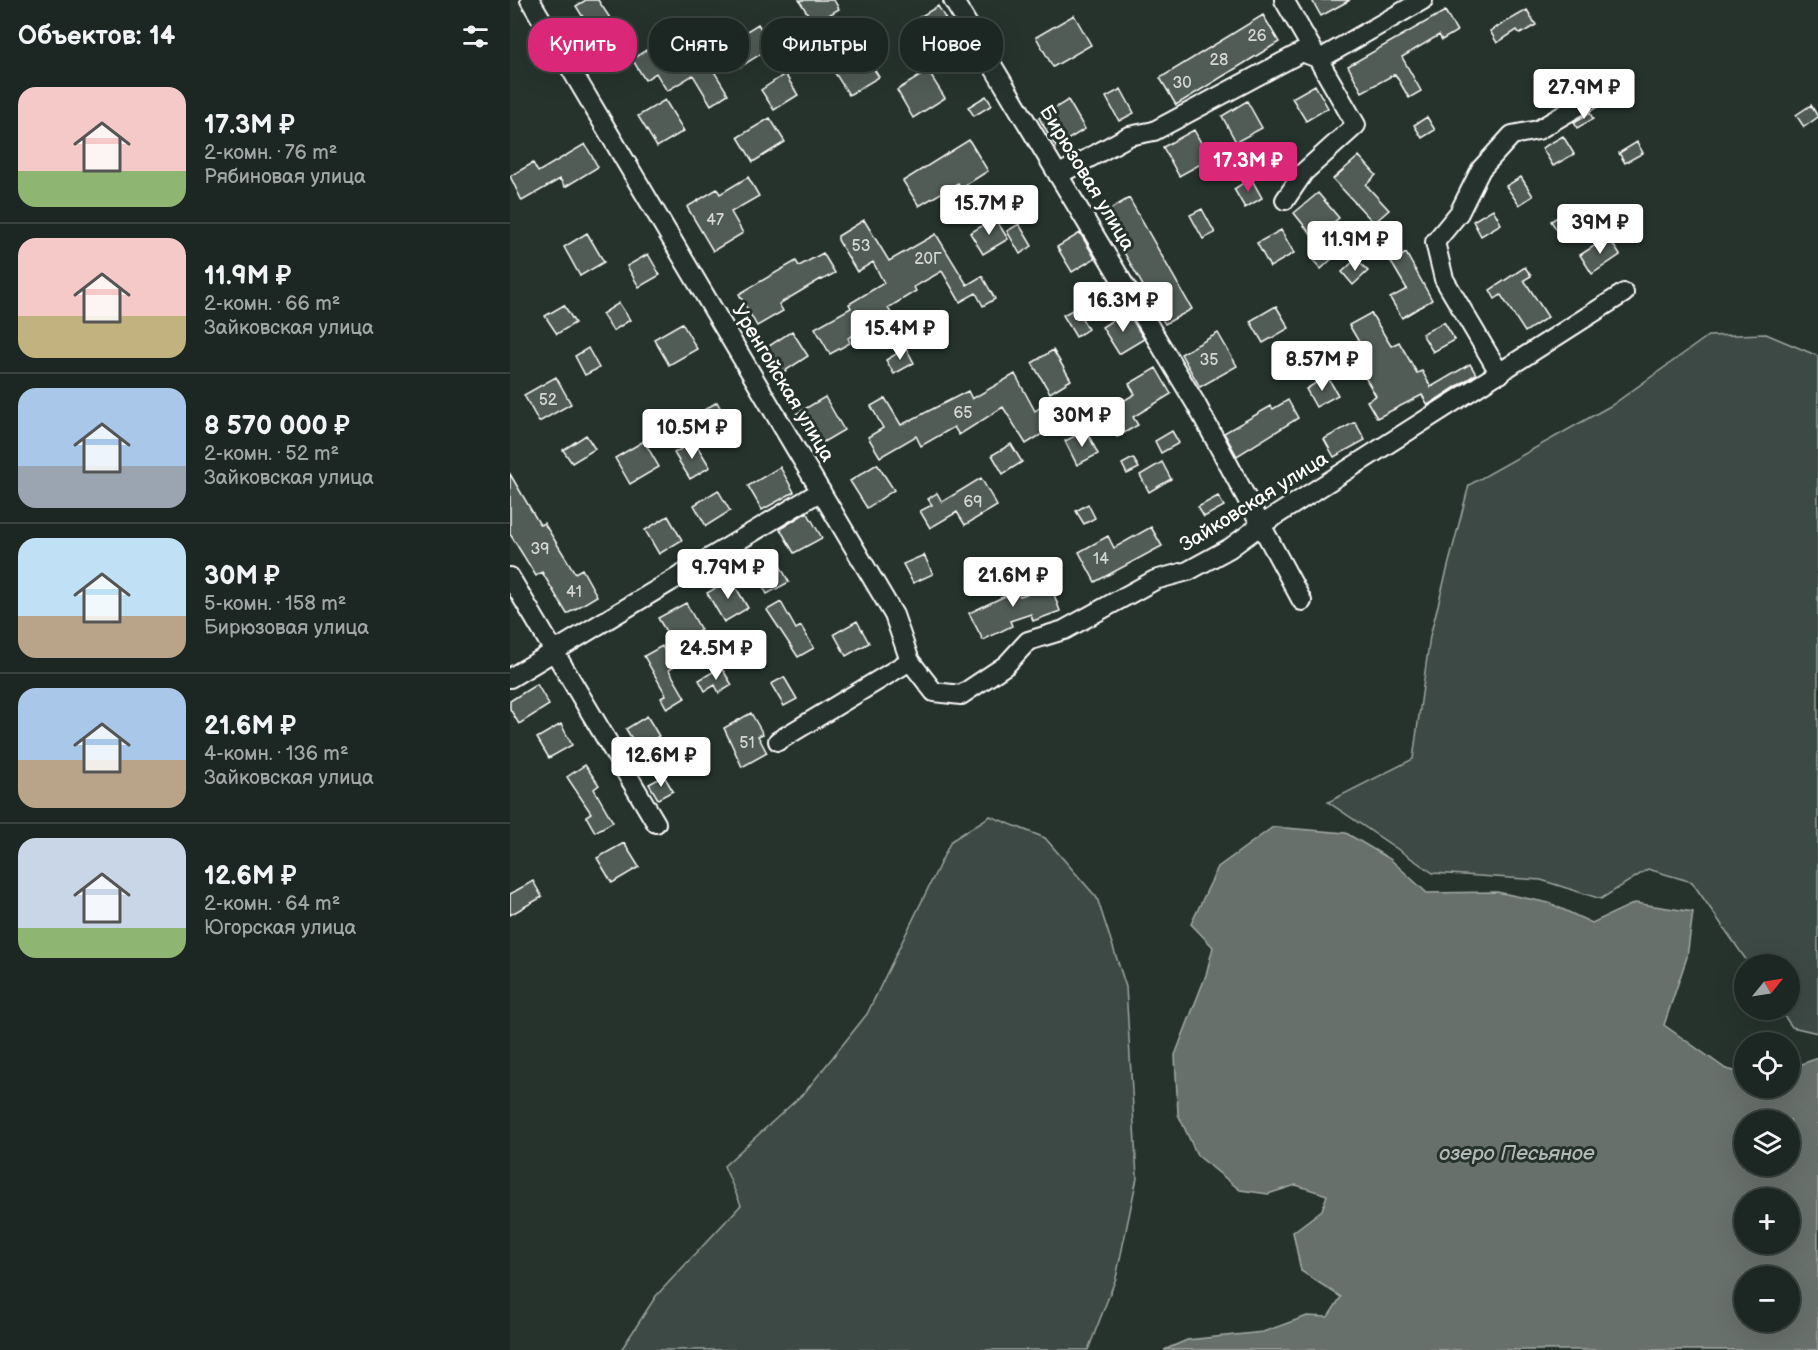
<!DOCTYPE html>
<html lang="ru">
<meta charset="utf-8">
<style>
body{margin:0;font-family:"Balsamiq Sans",sans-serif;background:#29322f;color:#f1f3f6;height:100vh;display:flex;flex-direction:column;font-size:22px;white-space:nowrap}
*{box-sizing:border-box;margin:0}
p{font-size:20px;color:#a0a5a5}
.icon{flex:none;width:33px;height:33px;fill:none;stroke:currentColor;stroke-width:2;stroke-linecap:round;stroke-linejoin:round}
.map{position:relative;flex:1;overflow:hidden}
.panel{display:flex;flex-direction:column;background:#1c2622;width:510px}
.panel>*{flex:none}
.hud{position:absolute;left:18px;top:18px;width:570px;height:54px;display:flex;gap:12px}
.needle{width:39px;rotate:60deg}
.controls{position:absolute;left:1224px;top:954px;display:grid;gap:12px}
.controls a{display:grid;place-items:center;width:66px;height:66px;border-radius:50%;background:#1c2622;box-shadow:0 6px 24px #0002,0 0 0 2px #3a4340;font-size:30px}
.price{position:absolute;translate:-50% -51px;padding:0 14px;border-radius:6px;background:#fff;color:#222;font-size:20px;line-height:39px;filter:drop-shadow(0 2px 3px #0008)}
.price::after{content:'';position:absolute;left:50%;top:36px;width:18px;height:14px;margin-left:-9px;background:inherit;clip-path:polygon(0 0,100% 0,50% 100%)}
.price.selected{background:#db2777;color:#fff}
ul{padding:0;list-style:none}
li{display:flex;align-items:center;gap:18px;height:150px;padding:0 18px}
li+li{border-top:2px solid #3a4340}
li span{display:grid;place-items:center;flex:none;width:168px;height:120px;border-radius:18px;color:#555}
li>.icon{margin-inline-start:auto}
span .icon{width:72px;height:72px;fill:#fffc;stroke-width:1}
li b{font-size:26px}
h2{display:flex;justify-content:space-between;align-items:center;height:72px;padding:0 18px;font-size:26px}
.chip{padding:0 21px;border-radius:24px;background:#1c2622;box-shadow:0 6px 24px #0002,0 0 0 2px #3a4340;font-size:21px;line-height:54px}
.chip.selected{background:#db2777;color:#fff}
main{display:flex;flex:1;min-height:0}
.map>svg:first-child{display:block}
.green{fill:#3e4944;stroke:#9ea4a2;stroke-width:1.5}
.water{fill:#67706c;stroke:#a4a9a7;stroke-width:1.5;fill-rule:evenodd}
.building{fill:#515c57;stroke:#fff;stroke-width:1.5}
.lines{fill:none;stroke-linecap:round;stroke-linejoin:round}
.minor-casing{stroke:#fff;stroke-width:22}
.minor{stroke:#26332d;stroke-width:18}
.labels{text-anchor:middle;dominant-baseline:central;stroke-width:6;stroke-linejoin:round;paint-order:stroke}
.number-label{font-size:16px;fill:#d4d6d5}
.street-label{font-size:20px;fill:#fff;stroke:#26332d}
.water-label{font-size:21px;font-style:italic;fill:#b3b8b6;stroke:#26332d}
</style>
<main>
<section class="panel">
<h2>Объектов: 14<svg class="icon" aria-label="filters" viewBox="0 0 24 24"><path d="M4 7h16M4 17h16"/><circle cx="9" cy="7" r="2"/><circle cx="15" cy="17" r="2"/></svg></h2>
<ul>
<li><span style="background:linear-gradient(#f6c9c9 70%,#8fb573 0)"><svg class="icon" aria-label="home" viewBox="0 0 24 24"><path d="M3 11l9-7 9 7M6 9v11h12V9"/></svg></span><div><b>17.3M ₽</b><p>2-комн. · 76 m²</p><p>Рябиновая улица</p></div></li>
<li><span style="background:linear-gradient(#f6c9c9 65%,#c2b280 0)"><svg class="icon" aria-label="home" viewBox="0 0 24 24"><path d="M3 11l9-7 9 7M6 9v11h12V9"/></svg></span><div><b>11.9M ₽</b><p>2-комн. · 66 m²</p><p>Зайковская улица</p></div></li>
<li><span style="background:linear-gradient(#a9c7e8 65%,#9aa5b1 0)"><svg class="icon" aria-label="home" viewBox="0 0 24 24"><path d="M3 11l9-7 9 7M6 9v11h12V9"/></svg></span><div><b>8 570 000 ₽</b><p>2-комн. · 52 m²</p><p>Зайковская улица</p></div></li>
<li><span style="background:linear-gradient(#bfe0f5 65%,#b9a48a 0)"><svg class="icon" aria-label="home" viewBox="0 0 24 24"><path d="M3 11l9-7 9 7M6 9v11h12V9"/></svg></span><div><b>30M ₽</b><p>5-комн. · 158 m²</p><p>Бирюзовая улица</p></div></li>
<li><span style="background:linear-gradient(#a9c7e8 60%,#b9a48a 0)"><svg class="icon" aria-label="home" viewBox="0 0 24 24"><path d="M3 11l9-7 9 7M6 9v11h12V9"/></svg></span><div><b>21.6M ₽</b><p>4-комн. · 136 m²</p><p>Зайковская улица</p></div></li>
<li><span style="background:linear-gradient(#c9d6e8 75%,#8fb573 0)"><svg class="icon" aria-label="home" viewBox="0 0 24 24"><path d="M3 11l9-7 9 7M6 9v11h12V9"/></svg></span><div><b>12.6M ₽</b><p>2-комн. · 64 m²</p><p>Югорская улица</p></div></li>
</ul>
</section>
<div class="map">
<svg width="1308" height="1350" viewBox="0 0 1308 1350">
<rect width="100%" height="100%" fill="#26332d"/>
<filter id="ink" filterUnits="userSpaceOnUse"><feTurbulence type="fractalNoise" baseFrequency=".0167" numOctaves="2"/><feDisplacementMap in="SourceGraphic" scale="12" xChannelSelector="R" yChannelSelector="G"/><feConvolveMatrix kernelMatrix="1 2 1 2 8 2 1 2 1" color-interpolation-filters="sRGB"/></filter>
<g filter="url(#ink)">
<path class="green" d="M1256 334 1308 356V1033L1282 1027 1270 1010H1280V964H1239L1182 882 1138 869 1091 899 1031 880 923 873 818 802 903 759 920 636 959 485 1102 405 1198 336Z
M480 816 535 838 587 898 616 987 627 1178 606 1278 578 1350H111L146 1296 231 1205 214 1166 295 1092 357 1014 441 841Z"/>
<path class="water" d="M763 827 836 833 880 859 917 893 987 892 1039 903 1082 923 1125 903 1183 912 1177 957 1154 1025 1216 1069 1234 1073V1088H1280V1068L1308 1058V1350H654L677 1340 753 1332 797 1316 818 1317 831 1297 791 1271 783 1232 812 1210 817 1195 786 1185 758 1194 730 1190 687 1155 668 1114 665 1055 696 975 703 947 681 924 708 867ZM1234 1120H1280V1166H1234ZM1234 1198H1280V1244H1234ZM1234 1276H1280V1322H1234Z"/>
<path class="building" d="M76 0H88L100 18 81 30 66 6Z
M289 0H324L329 9 304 24Z
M802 0H840L811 16Z
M428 6 447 39 422 53 403 21Z
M1017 10 1026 25 1010 34 1007 30 987 43 980 31Z
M935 11 947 31 932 40 929 35 892 57 911 91 899 98 885 74 852 92 838 66Z
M564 15 581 45 543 67 526 37Z
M753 15 769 42 666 105 650 78Z
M248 24 262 47 230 67 216 44Z
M162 34 180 64 194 55 218 94 201 105 183 75 157 91 146 73 135 80 122 59Z
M353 52 369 77 339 95 323 70Z
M418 71 435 98 403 118 387 90Z
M275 74 288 95 264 110 251 90Z
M805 85 818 108 796 121 782 98Z
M611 89 624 113 609 121 596 97Z
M476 96 482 105 464 116 458 107Z
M155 100 174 131 147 147 128 116Z
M558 100 575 129 546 147 529 118Z
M737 101 752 128 726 142 712 116Z
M1301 105 1308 117 1294 127 1286 115Z
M1080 113 1083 119 1067 128 1064 122Z
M917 117 925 130 912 138 904 125Z
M260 118 275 142 243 162 228 137Z
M684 130 700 159 669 176 653 147Z
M1053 136 1064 154 1043 166 1032 148Z
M459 140 478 171 451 188 448 183 409 206 393 181Z
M1127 142 1133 153 1115 163 1109 153Z
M75 144 88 167 55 187 50 179 12 201 0 176 23 163 28 172Z
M849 156 866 175 856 185 879 210 864 223 823 179Z
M238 177 249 196 221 212 233 233 203 251 177 207 207 189 210 194Z
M1011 177 1023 196 1009 205 996 186Z
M741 178 752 198 735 208 724 189Z
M808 193 829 218 804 238 784 213Z
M619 198 682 309 655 324 592 214Z
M692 209 705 233 693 239 680 215Z
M983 209 991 224 971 236 963 221Z
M1061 209 1070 223 1050 235 1041 221Z
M485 218 498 239 473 254 460 233Z
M354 220 379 261 426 234 457 285 472 276 485 299 473 306 466 293 450 302 432 271 404 287 406 291 378 308 381 313 338 338 340 343 320 354 305 328 341 308 339 304 374 283 363 262 347 272 328 240V236Z
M509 224 522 246 510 254 497 231Z
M771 230 784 253 760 267 747 243Z
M77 233 94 262 70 276 54 247Z
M570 233 585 258 562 272 547 247Z
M1098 237 1110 255 1082 274 1070 255Z
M817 245 826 255 811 269 802 259Z
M313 253 325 273 312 280 311 279 269 304 273 311 247 326 229 294 286 261 289 266Z
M896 253 922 300 892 318 880 298 897 289 881 262Z
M138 254 150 275 129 287 117 266Z
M846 259 858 271 843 285 832 272Z
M1015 267 1021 276 1014 280 1038 317 1015 332 991 295 985 299 980 290Z
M109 303 120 320 103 331 92 314Z
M54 305 65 323 47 334 35 316Z
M766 306 779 328 753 343 740 321Z
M566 308 578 329 566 337 553 315Z
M617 311 634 339 609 354 592 327Z
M861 313 881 346 889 342 907 373 912 371 921 387 960 364 966 374 918 405 912 395 867 418 857 401 866 396 848 365 859 359 839 325Z
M934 322 945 340 923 352 912 334Z
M172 323 187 349 159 365 144 339Z
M282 331 298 356 272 373 256 348Z
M708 333 727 366 690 387 671 354Z
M78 348 89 368 75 375 65 356Z
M396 348 404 363 384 374 376 360Z
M543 350 561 380 540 393 522 363Z
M646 368 661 394 623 417 628 425 607 437 593 413 625 394 619 384Z
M505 374 525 411 532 406 545 426 516 444 493 407 449 435 444 427 411 446 406 436 370 457 358 437 373 428 361 406 375 398 391 425 458 391 462 399Z
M817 376 828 395 806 407 796 389Z
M46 377 61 404 29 422 14 395Z
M315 397 334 430 305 447 286 414Z
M778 400 788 418 727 456 714 433 761 406 763 409Z
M207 402 220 425 199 438 186 415Z
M845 422 855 440 824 457 814 439Z
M576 430 588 454 567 465 555 441Z
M662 431 669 443 651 453 645 441Z
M76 435 85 449 62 463 53 450Z
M134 441 149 467 120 484 105 458Z
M184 441 200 467 180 479 164 453Z
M501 444 512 462 493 474 482 455Z
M623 458 629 468 617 474 612 464Z
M652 462 661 479 639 492 630 475Z
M367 464 384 490 357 508 340 481Z
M270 467 284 492 252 510 238 486Z
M0 474 30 525 34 523 65 573 72 569 87 596 57 614 32 572 26 576 0 534Z
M471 478 487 506 455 525 447 512 420 528 410 511 422 505 418 499 427 493 432 502Z
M208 490 220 511 196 526 184 505Z
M708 496 714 506 694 517 688 507Z
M578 504 585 518 574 524 566 511Z
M297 512 312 538 284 553 270 529Z
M158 516 172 540 149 554 135 530Z
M641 527 652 546 585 582 569 552 598 536 604 548Z
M264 555 279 582 257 594 242 567Z
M414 555 423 574 403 583 393 564Z
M502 574 510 596 541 586 550 611 523 621 521 614 500 621 502 626 473 640 459 613 495 596 489 579Z
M221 579 238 608 214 622 197 593Z
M271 602 286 629 291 626 304 648 288 657 257 610Z
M176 603 191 630 164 645 148 618Z
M347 621 359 643 336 656 324 634Z
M152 646 164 667 159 670 175 698 157 709 151 698 156 695 134 656Z
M211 667 222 685 209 693 205 685 195 691 189 680Z
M274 677 287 699 274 706 261 684Z
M27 684 39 705 9 724 0 709V701Z
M241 713 253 734 248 736 257 753 232 767 214 728Z
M137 716 149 736 128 749 116 729Z
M51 724 62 745 39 758 27 738Z
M75 765 89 785 84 789 103 822 85 832 76 816 81 813 57 777Z
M154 776 163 791 148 799 139 784Z
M114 843 129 867 102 883 87 858Z
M23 881 32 897 0 915V894Z"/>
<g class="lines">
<defs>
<path id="minor" d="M20 0 384 615 400 661 268 741
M443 0 686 404 792 601
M774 0 846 125 794 172 775 200
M548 175 619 136 644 131 792 52 810 59 913 0
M990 374 934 279 925 242 949 213 971 169 1002 135 1028 130 1106 84
M0 577 146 823
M400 661 424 692 451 695 496 665 518 641 554 630 645 580 678 571 720 548 751 525 1114 293
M0 678 311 491"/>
</defs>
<use href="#minor" class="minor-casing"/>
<use href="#minor" class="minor"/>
</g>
</g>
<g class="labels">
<g class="number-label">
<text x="747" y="36">26</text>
<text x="709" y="60">28</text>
<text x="672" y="83">30</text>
<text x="205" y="220">47</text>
<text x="351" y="246">53</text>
<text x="418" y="259">20Г</text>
<text x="699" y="360">35</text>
<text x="38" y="400">52</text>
<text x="453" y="413">65</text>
<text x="463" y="502">69</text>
<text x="30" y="549">39</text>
<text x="591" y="559">14</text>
<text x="64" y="592">41</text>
<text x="237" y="743">51</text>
</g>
<g class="street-label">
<text transform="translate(577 178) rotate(59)">Бирюзовая улица</text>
<text transform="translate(273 383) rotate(59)">Уренгойская улица</text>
<text transform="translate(744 502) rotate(-32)">Зайковская улица</text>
</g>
<g class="water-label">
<text x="1007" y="1153">озеро Песьяное</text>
</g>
</g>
</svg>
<div class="controls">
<a><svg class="needle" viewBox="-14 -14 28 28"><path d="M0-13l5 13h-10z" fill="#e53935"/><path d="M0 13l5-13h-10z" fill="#a0a5a5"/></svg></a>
<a><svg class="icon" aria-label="locate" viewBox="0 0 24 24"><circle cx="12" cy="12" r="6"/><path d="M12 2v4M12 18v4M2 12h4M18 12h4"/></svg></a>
<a><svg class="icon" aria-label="layers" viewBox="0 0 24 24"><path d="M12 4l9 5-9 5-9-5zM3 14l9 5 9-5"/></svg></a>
<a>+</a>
<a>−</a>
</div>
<b class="price" style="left:1074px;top:120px">27.9M ₽</b>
<b class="price selected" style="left:738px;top:193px">17.3M ₽</b>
<b class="price" style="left:479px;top:236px">15.7M ₽</b>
<b class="price" style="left:1090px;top:255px">39M ₽</b>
<b class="price" style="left:845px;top:272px">11.9M ₽</b>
<b class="price" style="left:613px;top:333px">16.3M ₽</b>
<b class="price" style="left:390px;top:361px">15.4M ₽</b>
<b class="price" style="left:812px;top:392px">8.57M ₽</b>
<b class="price" style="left:572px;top:448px">30M ₽</b>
<b class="price" style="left:182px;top:460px">10.5M ₽</b>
<b class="price" style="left:218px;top:600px">9.79M ₽</b>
<b class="price" style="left:503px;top:608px">21.6M ₽</b>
<b class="price" style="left:206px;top:681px">24.5M ₽</b>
<b class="price" style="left:151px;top:788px">12.6M ₽</b>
<div class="hud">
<a class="chip selected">Купить</a>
<a class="chip">Снять</a>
<a class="chip">Фильтры</a>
<a class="chip">Новое</a>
</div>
</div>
</main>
